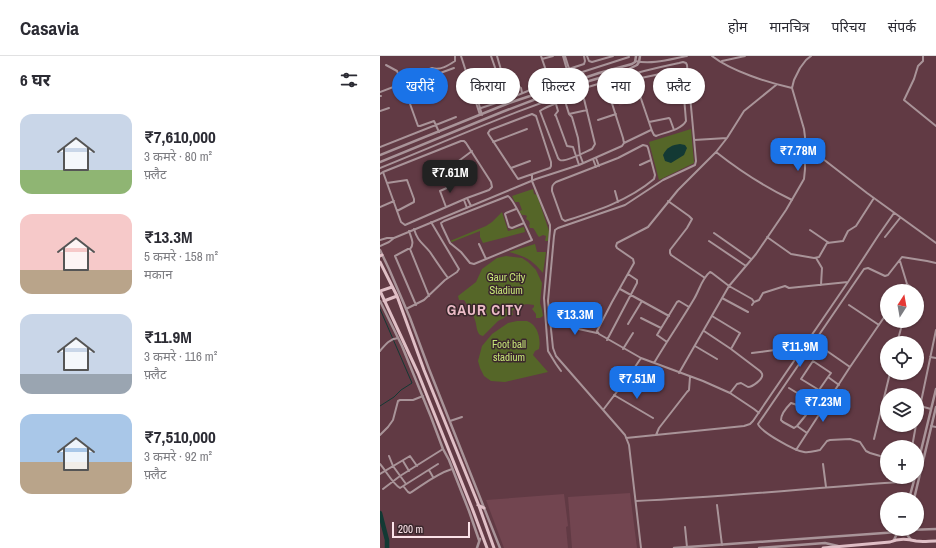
<!DOCTYPE html>
<html lang="hi">
<meta charset="utf-8">
<style>
body{margin:0;font-family:"Archivo Narrow","Noto Sans Devanagari",sans-serif;background:#f2f2f3;color:#2b2b33;height:100vh;display:flex;flex-direction:column;font-size:15px;white-space:nowrap}
*{box-sizing:border-box;margin:0}
p{font-size:13px;color:#7c7c81}
.icon{flex:none;width:22px;height:22px;fill:none;stroke:currentColor;stroke-width:2;stroke-linecap:round;stroke-linejoin:round}
.map{position:relative;flex:1;overflow:hidden}
.side{display:flex;flex-direction:column;background:#fff;width:380px}
.side>*{flex:none}
.banner{position:absolute;left:12px;top:12px;width:380px;height:36px;display:flex;gap:8px}
.needle{width:26px;rotate:11deg}
.controls{position:absolute;left:500px;top:228px;display:grid;gap:8px}
.controls a{display:grid;place-items:center;width:44px;height:44px;border-radius:50%;background:#fff;box-shadow:0 1px 3px #0004;font-size:20px}
.scale{position:absolute;left:12px;bottom:10px;width:78px;box-sizing:border-box;padding-left:4px;border:2px solid #fbe2e8;border-top:0;font-size:11px;line-height:14px;white-space:nowrap;color:#fbe2e8;-webkit-text-stroke:3px #3a272c;paint-order:stroke}
.price{position:absolute;translate:-50% -34px;padding:0 9px;border-radius:8px;background:#1a73e8;color:#fff;font-size:13px;line-height:26px;filter:drop-shadow(0 1px 2px #0008)}
.price::after{content:'';position:absolute;left:50%;top:24px;width:12px;height:9px;margin-left:-6px;background:inherit;clip-path:polygon(0 0,100% 0,50% 100%)}
.price.active{background:#222;color:#fff}
ul{padding:0;list-style:none}
li{display:flex;align-items:center;gap:12px;height:100px;padding:0 20px}
li span{display:grid;place-items:center;flex:none;width:112px;height:80px;border-radius:12px;color:#555}
li>.icon{margin-inline-start:auto}
span .icon{width:48px;height:48px;fill:#fffc;stroke-width:1}
li b{font-size:17px}
h2{display:flex;justify-content:space-between;align-items:center;height:48px;padding:0 20px;font-size:17px}
.chip{padding:0 14px;border-radius:18px;background:#fff;box-shadow:0 1px 3px #0004;font-size:14px;line-height:36px}
.chip.active{background:#1a73e8;color:#fff}
header{display:flex;align-items:center;gap:24px;box-sizing:border-box;height:56px;padding:0 20px;background:#fff;border-bottom:1px solid #e1e1e2}
header strong{font-size:19px}
nav{display:flex;gap:22px;margin-inline-start:auto;font-size:14px}
main{display:flex;flex:1;min-height:0}
.map>svg:first-child{display:block}
.built{fill:#724550}
.green{fill:#556628}
.water{fill:#133934}
.lines{fill:none;stroke-linecap:round;stroke-linejoin:round}
.stream{stroke:#133934;stroke-width:1}
.river{stroke:#133934;stroke-width:4.5}
.minor{stroke:#a99499;stroke-width:2}
.tertiary{stroke:#a99499;stroke-width:2.5}
.secondary{stroke:#e0bfc6;stroke-width:3}
.labels{text-anchor:middle;dominant-baseline:central;stroke-width:3;stroke-linejoin:round;paint-order:stroke}
.park-label{font-size:11px;fill:#c5e477;stroke:#3a272c}
.district-label{font-size:15px;font-weight:bold;letter-spacing:1px;fill:#ecbcc7;stroke:#3a272c}
</style>
<header>
<strong>Casavia</strong>
<nav><a>होम</a><a>मानचित्र</a><a>परिचय</a><a>संपर्क</a></nav>
</header>
<main>
<section class="side">
<h2>6 घर<svg class="icon" aria-label="filters" viewBox="0 0 24 24"><path d="M4 7h16M4 17h16"/><circle cx="9" cy="7" r="2"/><circle cx="15" cy="17" r="2"/></svg></h2>
<ul>
<li><span style="background:linear-gradient(#c9d6e8 70%,#8fb573 0)"><svg class="icon" aria-label="home" viewBox="0 0 24 24"><path d="M3 11l9-7 9 7M6 9v11h12V9"/></svg></span><div><b>₹7,610,000</b><p>3 कमरे · 80 m²</p><p>फ़्लैट</p></div></li>
<li><span style="background:linear-gradient(#f6c9c9 70%,#b9a48a 0)"><svg class="icon" aria-label="home" viewBox="0 0 24 24"><path d="M3 11l9-7 9 7M6 9v11h12V9"/></svg></span><div><b>₹13.3M</b><p>5 कमरे · 158 m²</p><p>मकान</p></div></li>
<li><span style="background:linear-gradient(#c9d6e8 75%,#9aa5b1 0)"><svg class="icon" aria-label="home" viewBox="0 0 24 24"><path d="M3 11l9-7 9 7M6 9v11h12V9"/></svg></span><div><b>₹11.9M</b><p>3 कमरे · 116 m²</p><p>फ़्लैट</p></div></li>
<li><span style="background:linear-gradient(#a9c7e8 60%,#b9a48a 0)"><svg class="icon" aria-label="home" viewBox="0 0 24 24"><path d="M3 11l9-7 9 7M6 9v11h12V9"/></svg></span><div><b>₹7,510,000</b><p>3 कमरे · 92 m²</p><p>फ़्लैट</p></div></li>
</ul>
</section>
<div class="map">
<svg width="556" height="492" viewBox="0 0 556 492">
<rect width="100%" height="100%" fill="#613a44"/>
<path class="built" d="M255 36 257 44 239 50 237 42 239 40Z
M250 437 257 492H192L188 441Z
M184 438 188 470 186 471 188 492H124L106 444Z"/>
<path class="green" d="M311 73 314 107 279 124 269 86Z
M153 133 154 138 157 139 169 175 168 185H165L166 180 163 179 159 181C156 178 156 175 153 172H150L149 169 150 168 149 165 146 163 147 160 145 159H142L139 155 142 154 139 146H135L132 140Z
M122 156 128 175 144 171 145 176 103 187 100 181V175L72 186 70 185 106 170 112 166Z
M155 188 157 196H166L163 217C152 204 147 201 129 196Z
M126 200 142 202 148 206 156 214 162 227 160 247 162 254 163 260 160 262H156V258L152 253 154 251V249C143 247 140 250 132 255L133 259 126 260 124 262 118 265 103 280 100 279C96 275 97 270 95 264 93 257 88 250 84 244H79L78 240 96 226 102 213 117 202Z
M137 265C140 265 144 265 147 265 158 269 161 283 159 293L155 295 153 299 168 316 125 326 111 325 104 320 100 312 98 305 102 290 112 278 128 267Z"/>
<path class="water" d="M300 88 305 89 307 92 304 99 291 107 285 105 283 99C287 91 292 89 300 88Z"/>
<g class="lines">
<path class="stream" d="M0 253 32 327 21 334 14 341 0 350"/>
<path class="river" d="M0 457 7 484V492"/>
<path class="minor" d="M81 0 100 59
M111 0 126 43
M117 0 126 31 137 29 141 32 142 37
M161 0 170 26
M183 0 187 14
M185 0 191 19
M207 0 209 5 212 6 233 0
M332 0C351 15 389 27 412 32
M543 0V5L538 10 534 23 524 44 556 70
M162 3 173 0
M255 5C272 9 291 3 307 0
M342 5 365 0
M6 9 17 15 22 28
M299 14 301 15 302 17 306 65C301 74 286 76 276 80L274 79 272 75 256 28V25L261 22Z
M170 19 204 8 205 5 204 0
M229 24 231 33 229 38
M0 36 37 22 40 17 52 12C60 15 69 9 75 5V0
M0 40H1
M200 40 204 43 215 88 212 93C207 95 185 107 180 104 179 104 179 103 178 102L160 55C167 49 190 43 200 40Z
M98 45 123 36
M185 45 189 58 192 61 198 82 200 99 203 107
M97 46 98 45 102 59
M176 48 178 55 175 59 176 60 187 90 193 91 199 109
M98 53 128 43 165 28 249 1
M0 55 9 52
M152 58 156 60 171 106V110L170 112 138 123 109 79 108 77 110 74Z
M189 58 207 54
M218 64 236 58
M269 66 289 62 290 63 294 74
M59 76 54 65 40 70H38L25 34 27 29 74 12
M314 84 347 82
M113 86 147 73
M244 87 271 74
M263 89 267 90 268 92 275 119 274 123C248 145 216 155 185 165L182 163 172 135C172 130 172 129 176 126L238 102Z
M425 89 487 137 556 187
M0 91 76 61
M336 96C360 115 385 131 412 144
M216 102 219 110
M213 103 216 111
M260 109 271 104
M0 112C74 82 151 47 228 25 251 18 275 12 299 7L303 6 306 7 307 9 312 61 316 105 315 109 283 124 245 149 178 172 175 174 174 180 168 245 173 292 176 300 245 379 249 389 261 492
M131 112 150 105
M81 116 76 107 92 95
M0 118 3 116 81 85H84L86 87 111 126 112 131 109 134 87 142 25 169 21 166 3 116
M152 119V125L170 169V174L164 242 168 295 176 308 181 315
M7 127 27 124 34 143V146L17 155
M235 135 238 146
M128 140C134 144 147 173 151 182L152 184 94 208 90 207 81 196 70 187 62 170 61 167 64 165Z
M87 142 91 150
M84 144 87 152
M288 145 309 160 312 163 307 172 290 194V197L291 199 325 222
M0 151 14 145
M66 151 60 135 78 127
M136 153 126 157 125 158 129 171 132 172 144 167
M34 173C38 186 42 186 50 196 56 205 62 214 68 222
M430 174 449 187
M29 175C31 181 35 188 30 193
M334 177 371 203
M387 181 411 198 434 202 439 201 447 187 463 185 468 175 476 170 494 142
M505 181 520 162
M14 182 156 123 199 109 242 90 244 87 243 82 229 38 226 34 224 26
M0 184 7 182H14L9 186 0 190
M329 185 366 210
M99 188 106 203
M436 202 442 212 441 229
M520 205 527 228 522 235
M527 228 531 231 530 235
M240 233 289 260
M342 242 368 256
M374 246 379 244 383 237 405 230 409 232 468 226
M36 249 15 200 28 193H30L49 240
M469 249 499 269
M26 253 44 244 65 224 77 216 79 213 51 166
M332 260 360 277 351 293
M261 262 281 272
M176 267 194 272 217 277
M248 268 262 245
M324 275 351 293 380 315C381 316 382 317 382 318 384 323 372 331 368 331L361 327 357 328 350 337
M227 284 257 227V224L248 218
M287 286 277 279 297 246 299 245 309 251
M434 286 470 311
M517 287 523 265
M315 290 337 303
M243 293 253 277
M0 295C5 289 9 283 18 282
M372 297 424 290
M550 301 556 302
M274 307C287 285 301 265 314 243 319 235 322 222 330 216L332 217 349 230 372 243 374 246 372 249
M299 317 349 230 376 198 406 154 424 123 425 113V81L424 73 412 32 414 24 420 12 426 4 431 0
M448 321 439 334 421 323 433 305 451 317 448 321 459 329
M409 332 443 353
M234 339 273 362
M411 347C416 348 423 352 426 356V359L417 370 414 372 403 366 401 364C401 358 407 351 411 347Z
M540 350 551 353
M223 354 249 320 261 302
M379 357 374 353 350 337 323 325 261 302 219 278 217 275 232 246 254 207 253 203 237 192 236 190 237 187 268 171 298 134 336 96 347 82 364 55 396 29
M70 365 82 361
M537 365 556 274
M417 370 427 377
M551 370 556 371
M0 379 8 371 13 364 18 345 20 344H33L43 340
M276 379 279 372 307 336 309 334 310 321
M246 382 364 370 370 368 373 365 468 226 498 180 514 157
M494 383 510 317
M532 391 536 369
M416 394 470 311 507 257
M9 400 13 410 26 428
M507 402 490 397 486 395 480 386 470 383 450 384 447 385 440 394C435 395 429 397 424 396 415 395 381 376 378 368L484 213 488 212 505 220 508 219 522 201 547 205 556 207
M23 405 29 415
M0 408C7 416 12 427 20 432L58 408
M443 408 446 431
M49 414 53 421
M0 418 30 400 37 410
M24 431 28 436 30 437C44 428 56 418 72 413
M3 433 20 420 63 393
M256 445C348 441 441 431 534 425
M337 449 342 489
M305 471 307 491"/>
<path class="tertiary" d="M0 99 129 47 219 17 252 8 255 6 256 0
M0 106 122 56 185 32 247 14 257 9 259 6 260 0
M0 194 9 213 30 262 49 313 120 492
M0 245 22 290 51 361 63 393 69 404 89 455 99 484
M537 411 556 333
M529 443 535 421
M534 443 556 351
M527 473 528 480 531 484
M527 474 556 473
M514 484 519 473
M97 492 100 483
M294 492 518 476
M379 492 445 487 458 490"/>
<path class="secondary" d="M0 200 2 199
M0 206 17 240 44 314 99 450 114 492
M0 235 38 317 92 452 107 492
M0 235 12 231
M4 245 17 240
M98 449 104 452
M443 492 510 486C519 482 528 483 536 485 543 486 549 485 556 485"/>
</g>
<g class="labels">
<g class="park-label">
<text x="126" y="221">Gaur City<tspan x="126" dy="13">Stadium</tspan></text>
<text x="129" y="288">Foot ball<tspan x="129" dy="13">stadium</tspan></text>
</g>
<g class="district-label">
<text x="105" y="253">GAUR CITY</text>
</g>
</g>
</svg>
<div class="controls">
<a><svg class="needle" viewBox="-14 -14 28 28"><path d="M0-13l5 13h-10z" fill="#e53935"/><path d="M0 13l5-13h-10z" fill="#7c7c81"/></svg></a>
<a><svg class="icon" aria-label="locate" viewBox="0 0 24 24"><circle cx="12" cy="12" r="6"/><path d="M12 2v4M12 18v4M2 12h4M18 12h4"/></svg></a>
<a><svg class="icon" aria-label="layers" viewBox="0 0 24 24"><path d="M12 4l9 5-9 5-9-5zM3 14l9 5 9-5"/></svg></a>
<a>+</a>
<a>−</a>
</div>
<div class="scale">200 m</div>
<b class="price" style="left:418px;top:116px">₹7.78M</b>
<b class="price active" style="left:70px;top:138px">₹7.61M</b>
<b class="price" style="left:195px;top:280px">₹13.3M</b>
<b class="price" style="left:420px;top:312px">₹11.9M</b>
<b class="price" style="left:257px;top:344px">₹7.51M</b>
<b class="price" style="left:443px;top:367px">₹7.23M</b>
<div class="banner">
<a class="chip active">खरीदें</a>
<a class="chip">किराया</a>
<a class="chip">फ़िल्टर</a>
<a class="chip">नया</a>
<a class="chip">फ़्लैट</a>
</div>
</div>
</main>
